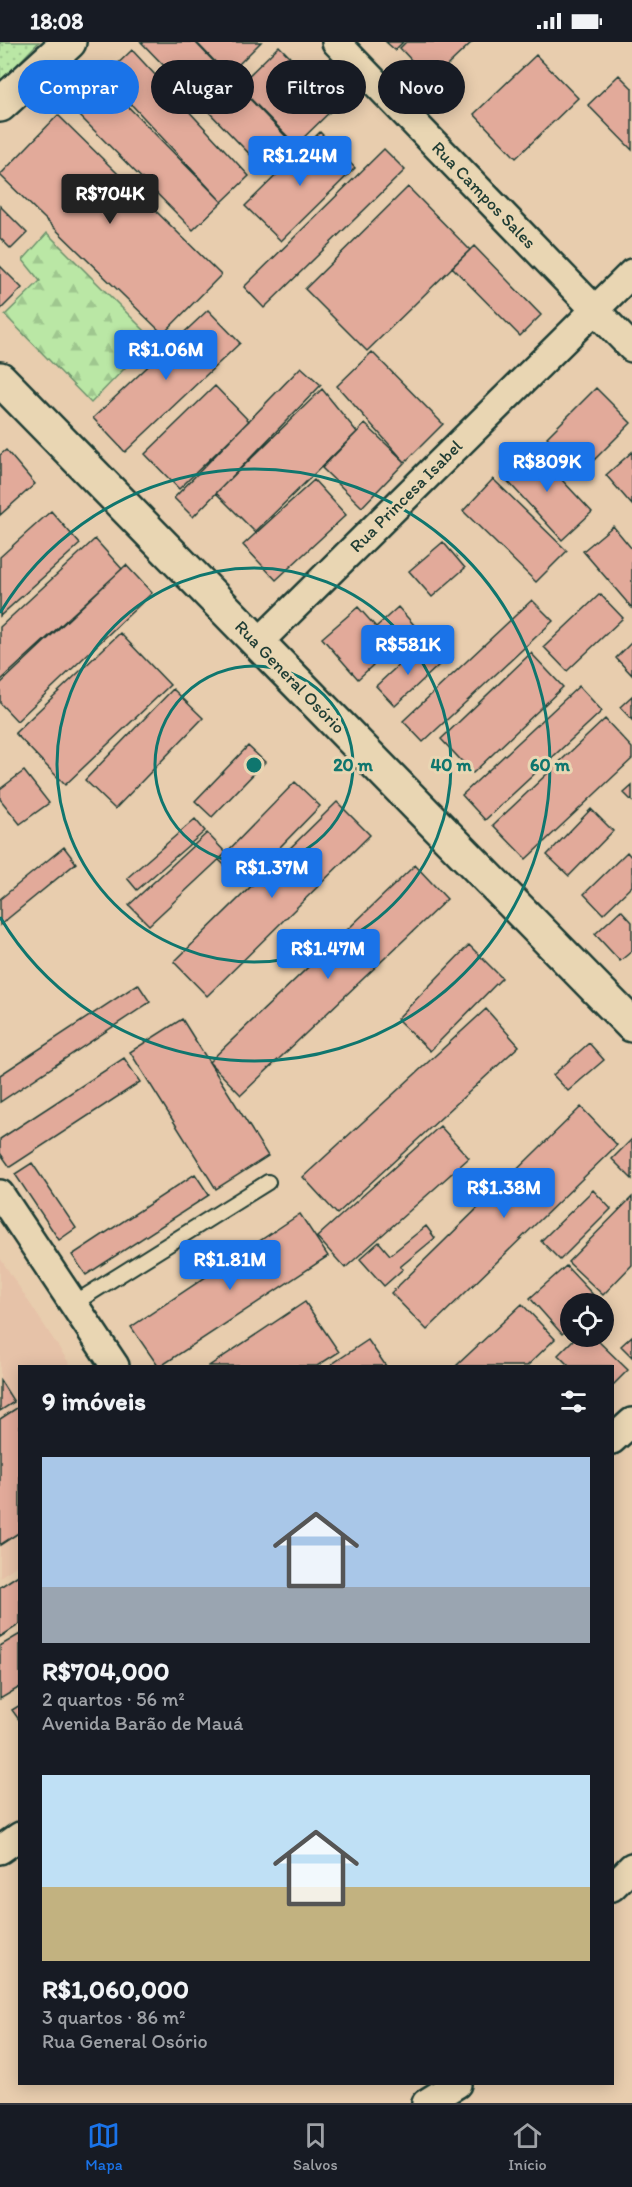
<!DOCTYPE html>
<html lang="pt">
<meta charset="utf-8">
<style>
body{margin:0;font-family:Itim,sans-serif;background:#242831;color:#f1f3f6;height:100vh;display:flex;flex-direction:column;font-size:22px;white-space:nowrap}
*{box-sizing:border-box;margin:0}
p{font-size:20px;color:#9ea1a6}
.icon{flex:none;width:33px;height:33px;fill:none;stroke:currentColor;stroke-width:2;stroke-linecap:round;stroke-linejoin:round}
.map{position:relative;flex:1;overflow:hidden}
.side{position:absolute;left:18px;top:1323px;width:596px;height:720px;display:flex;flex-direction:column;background:#171b24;border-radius:0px;box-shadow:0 3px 15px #0003}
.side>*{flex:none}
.top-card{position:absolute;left:18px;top:18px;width:597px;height:54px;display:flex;gap:12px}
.controls{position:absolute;left:560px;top:1251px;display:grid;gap:12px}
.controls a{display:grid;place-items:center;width:54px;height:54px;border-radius:50%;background:#171b24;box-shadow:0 3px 15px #0003;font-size:30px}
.price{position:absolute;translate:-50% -51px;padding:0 14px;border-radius:6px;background:#1a73e8;color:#fff;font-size:20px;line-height:39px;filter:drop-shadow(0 2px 3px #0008)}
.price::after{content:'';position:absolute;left:50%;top:36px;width:18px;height:14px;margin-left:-9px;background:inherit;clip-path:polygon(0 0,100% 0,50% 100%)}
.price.on{background:#222;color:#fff}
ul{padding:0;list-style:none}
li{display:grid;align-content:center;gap:12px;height:318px;padding:0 24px}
li span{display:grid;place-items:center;height:186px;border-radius:0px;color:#555}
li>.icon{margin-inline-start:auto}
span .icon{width:108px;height:108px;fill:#fffc;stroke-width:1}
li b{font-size:26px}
h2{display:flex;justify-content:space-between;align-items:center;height:72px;padding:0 24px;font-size:26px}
.pill{padding:0 21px;border-radius:27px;background:#171b24;box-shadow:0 3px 15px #0003;font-size:21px;line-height:54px}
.pill.on{background:#1a73e8;color:#fff}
.status{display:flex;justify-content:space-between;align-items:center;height:42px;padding:0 30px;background:#171b24;direction:ltr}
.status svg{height:16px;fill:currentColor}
.dock{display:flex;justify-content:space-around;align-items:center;height:84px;border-top:2px solid #363941;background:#171b24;font-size:16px;color:#9ea1a6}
.dock a{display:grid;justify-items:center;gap:3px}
.dock .on{color:#1a73e8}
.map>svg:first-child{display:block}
.built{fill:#e6c2a8}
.forest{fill:url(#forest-firs);stroke:#6c926c;stroke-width:1.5}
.park{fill:url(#park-dots);stroke:#6c926c;stroke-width:1.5}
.building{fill:#e2aa9a;stroke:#1f3d34;stroke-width:1.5}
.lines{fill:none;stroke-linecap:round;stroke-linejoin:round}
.lane-casing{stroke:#1f3d34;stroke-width:18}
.street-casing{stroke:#1f3d34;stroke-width:32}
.secondary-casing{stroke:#1f3d34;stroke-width:38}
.lane{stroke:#e9d6b3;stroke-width:14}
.street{stroke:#e9d6b3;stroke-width:27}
.secondary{stroke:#e9d6b3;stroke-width:33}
.ring{fill:none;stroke:#0f766e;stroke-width:3}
.labels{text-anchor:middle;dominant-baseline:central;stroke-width:6;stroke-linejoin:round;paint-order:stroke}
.street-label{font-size:18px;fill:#1f3d34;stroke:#e9d6b3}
.centre{fill:#0f766e;stroke:#e9d6b3;stroke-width:3}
.ring-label{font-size:18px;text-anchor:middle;font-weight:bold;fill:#0f766e;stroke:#e9d6b3;stroke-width:6;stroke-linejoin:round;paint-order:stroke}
</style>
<div class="status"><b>18:08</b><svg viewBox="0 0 49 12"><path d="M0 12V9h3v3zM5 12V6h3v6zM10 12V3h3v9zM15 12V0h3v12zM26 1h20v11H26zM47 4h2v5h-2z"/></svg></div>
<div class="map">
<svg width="632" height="2061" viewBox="0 0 632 2061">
<defs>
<pattern id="forest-firs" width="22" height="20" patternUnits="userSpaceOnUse" patternTransform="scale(1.5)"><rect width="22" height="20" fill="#bae7a5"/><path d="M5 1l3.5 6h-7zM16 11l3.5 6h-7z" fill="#9fc78f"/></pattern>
<pattern id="park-dots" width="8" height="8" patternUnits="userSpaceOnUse" patternTransform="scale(1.5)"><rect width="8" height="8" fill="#bae7a5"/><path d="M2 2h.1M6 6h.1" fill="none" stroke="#9fc78f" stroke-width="1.8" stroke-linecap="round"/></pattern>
</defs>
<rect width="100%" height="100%" fill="#e8cdae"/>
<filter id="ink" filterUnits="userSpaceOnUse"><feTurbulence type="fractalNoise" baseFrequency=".0167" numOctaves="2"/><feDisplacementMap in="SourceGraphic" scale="12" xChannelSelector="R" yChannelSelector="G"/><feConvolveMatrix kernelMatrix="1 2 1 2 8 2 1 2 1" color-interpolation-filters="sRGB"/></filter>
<g filter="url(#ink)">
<path class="built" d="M0 1216 71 1324H20L19 1522 0 1535Z"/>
<path class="forest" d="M47 191 153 297 91 361 5 273 40 239 23 218Z"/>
<path class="park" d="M0 0H39L0 40Z"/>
<path class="building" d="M141 0H195L294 103 267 130Z
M196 0H261L228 33Z
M386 0H403L395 8Z
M406 0H472L431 39 400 6Z
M279 4 337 63 296 103 238 44Z
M132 8 249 134 222 160 105 34Z
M536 13 578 56 516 116 474 72Z
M97 33 222 160 193 188 68 62Z
M619 33 632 46V108L588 63Z
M58 73 221 233 163 292 0 133Z
M320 90 355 126 281 199 245 164Z
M384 107 405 128 264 266 244 245Z
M408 145 470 208 367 309 305 247Z
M0 164 27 191 11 207 0 196Z
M474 204 541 273 520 294 452 225Z
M0 224 22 246 0 268Z
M208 268 240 301 125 410 93 376Z
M372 310 443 382 405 420 337 344Z
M301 325 321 343 193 475 174 456Z
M215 344 249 379 179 447 145 412Z
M596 346 631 381 582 430 547 395Z
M322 347 357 390 255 490 216 451Z
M365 382 405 420 362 465 322 426Z
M531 405 592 470 562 498 501 432Z
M6 408 35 442 0 473V413Z
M632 410V463L606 433Z
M493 437 567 509 536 540 463 469Z
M314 438 346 473 276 538 243 503Z
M51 469 80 502 0 574V515Z
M613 484 632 507V566L583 509Z
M95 497 122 527 0 639V585Z
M443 500 465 526 432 555 409 529Z
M126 523 152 551 17 679 0 661V642Z
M600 552 623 576 567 629 544 605Z
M532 558 553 579 423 700 403 679Z
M358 565 376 585 398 565 415 584 358 637 322 596Z
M120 591 170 643 65 743 15 691Z
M632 600V633L616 616Z
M420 603 439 623 395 664 376 644Z
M531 611 563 645 473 731 441 697Z
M579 644 602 669 485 778 462 753Z
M173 647 203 676 115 767 85 738Z
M632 654V678L620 665Z
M605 677 632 706V717L526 817 493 783Z
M248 704 265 720 212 775 195 759Z
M24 729 49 761 20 782 0 757V747Z
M295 740 320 764 244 842 219 818Z
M632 744V759L624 751Z
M337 760 370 793 207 954 174 920Z
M591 767 613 789 569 834 547 813Z
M195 777 205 789 137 848 127 836Z
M207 791 226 811 149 883 129 863Z
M64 805 76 821 0 883V857Z
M627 810 632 816V844L603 872 584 852Z
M415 823 447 857 241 1053 209 1020Z
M621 868 632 880V909L620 919 595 892Z
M469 903 502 936 430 1009 397 977Z
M138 942 150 960 0 1060V1033Z
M486 967 519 1004 337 1172 303 1135Z
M182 977 268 1114 216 1147 130 1010Z
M589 1001 604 1018 568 1049 553 1033Z
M124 1016 140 1040 10 1125 0 1111V1097Z
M581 1065 617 1103 427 1288 391 1251Z
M440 1084 469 1116 345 1226 317 1195Z
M632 1097V1137L612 1117Z
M32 1121 76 1186 59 1198 15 1132Z
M195 1132 209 1153 86 1233 72 1213Z
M593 1148 611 1167 560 1218 541 1199Z
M632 1155V1223L603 1253 568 1220Z
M300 1172 328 1214 161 1324H158L131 1285Z
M426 1184 435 1196 400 1225 403 1227 384 1244 360 1217 379 1200 390 1213Z
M566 1224 599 1259 596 1262H570V1285L562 1292 530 1256Z
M305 1260 339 1310 317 1324H209Z
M522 1262 555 1297 527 1324H456Z
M577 1294H593L628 1328 612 1344V1324H569L558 1313Z
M632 1294V1315L621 1304Z
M368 1298 386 1324H329Z
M0 1338 14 1360 0 1369Z
M20 1364V1490L0 1503V1377Z
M20 1532V1582L0 1595V1545Z
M20 1592V1645L0 1657V1604Z
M20 1663V1679L12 1668Z"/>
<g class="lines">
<defs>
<path id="lane" d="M73 1262 268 1140"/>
<path id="street" d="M336 0 632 306
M258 601 632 231
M0 1152 115 1324
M612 1398 632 1380
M0 1808 20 1794
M612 1845 632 1825
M426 2061 457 2042"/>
<path id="secondary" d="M0 63 69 0
M0 337 632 983"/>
</defs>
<use href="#lane" class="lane-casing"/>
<use href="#street" class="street-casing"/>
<use href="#secondary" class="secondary-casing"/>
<use href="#lane" class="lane"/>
<use href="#street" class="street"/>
<use href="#secondary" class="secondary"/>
</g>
</g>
<g class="ring">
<circle cx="254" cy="723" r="99"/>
<circle cx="254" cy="723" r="197"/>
<path d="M0 571A296 296 0 1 1 0 875"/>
</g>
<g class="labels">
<g class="street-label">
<text transform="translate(484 153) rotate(46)">Rua Campos Sales</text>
<text transform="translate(406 454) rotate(-45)">Rua Princesa Isabel</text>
<text transform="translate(290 635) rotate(46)">Rua General Osório</text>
</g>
</g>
<circle cx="254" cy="723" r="9" class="centre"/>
<g class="ring-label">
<text x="353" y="729">20 m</text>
<text x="451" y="729">40 m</text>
<text x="550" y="729">60 m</text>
</g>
</svg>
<div class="controls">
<a><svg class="icon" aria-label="locate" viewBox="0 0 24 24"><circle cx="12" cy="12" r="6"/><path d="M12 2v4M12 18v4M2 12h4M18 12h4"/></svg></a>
</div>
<b class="price" style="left:300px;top:145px">R$1.24M</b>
<b class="price on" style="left:110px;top:183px">R$704K</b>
<b class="price" style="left:166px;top:339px">R$1.06M</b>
<b class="price" style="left:547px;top:451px">R$809K</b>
<b class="price" style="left:408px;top:634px">R$581K</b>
<b class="price" style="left:272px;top:857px">R$1.37M</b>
<b class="price" style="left:328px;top:938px">R$1.47M</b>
<b class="price" style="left:504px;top:1177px">R$1.38M</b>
<b class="price" style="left:230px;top:1249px">R$1.81M</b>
<div class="top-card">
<a class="pill on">Comprar</a>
<a class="pill">Alugar</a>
<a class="pill">Filtros</a>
<a class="pill">Novo</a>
</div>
<section class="side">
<h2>9 imóveis<svg class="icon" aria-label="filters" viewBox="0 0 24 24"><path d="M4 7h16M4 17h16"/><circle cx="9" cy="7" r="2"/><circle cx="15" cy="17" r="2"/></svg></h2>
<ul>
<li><span style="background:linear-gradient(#a9c7e8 70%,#9aa5b1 0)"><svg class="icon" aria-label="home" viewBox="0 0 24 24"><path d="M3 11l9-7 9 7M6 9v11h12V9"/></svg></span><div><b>R$704,000</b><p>2 quartos · 56 m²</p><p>Avenida Barão de Mauá</p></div></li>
<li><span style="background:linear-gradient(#bfe0f5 60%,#c2b280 0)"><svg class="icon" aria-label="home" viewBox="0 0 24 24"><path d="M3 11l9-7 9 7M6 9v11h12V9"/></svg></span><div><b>R$1,060,000</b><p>3 quartos · 86 m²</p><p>Rua General Osório</p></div></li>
</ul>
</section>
</div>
<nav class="dock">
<a class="on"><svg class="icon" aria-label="map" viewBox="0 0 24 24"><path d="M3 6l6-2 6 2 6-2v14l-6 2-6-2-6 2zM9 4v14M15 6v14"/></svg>Mapa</a>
<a><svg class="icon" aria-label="saved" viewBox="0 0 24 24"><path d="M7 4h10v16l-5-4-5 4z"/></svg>Salvos</a>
<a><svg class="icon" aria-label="home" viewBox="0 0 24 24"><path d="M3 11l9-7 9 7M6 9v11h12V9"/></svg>Início</a>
</nav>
